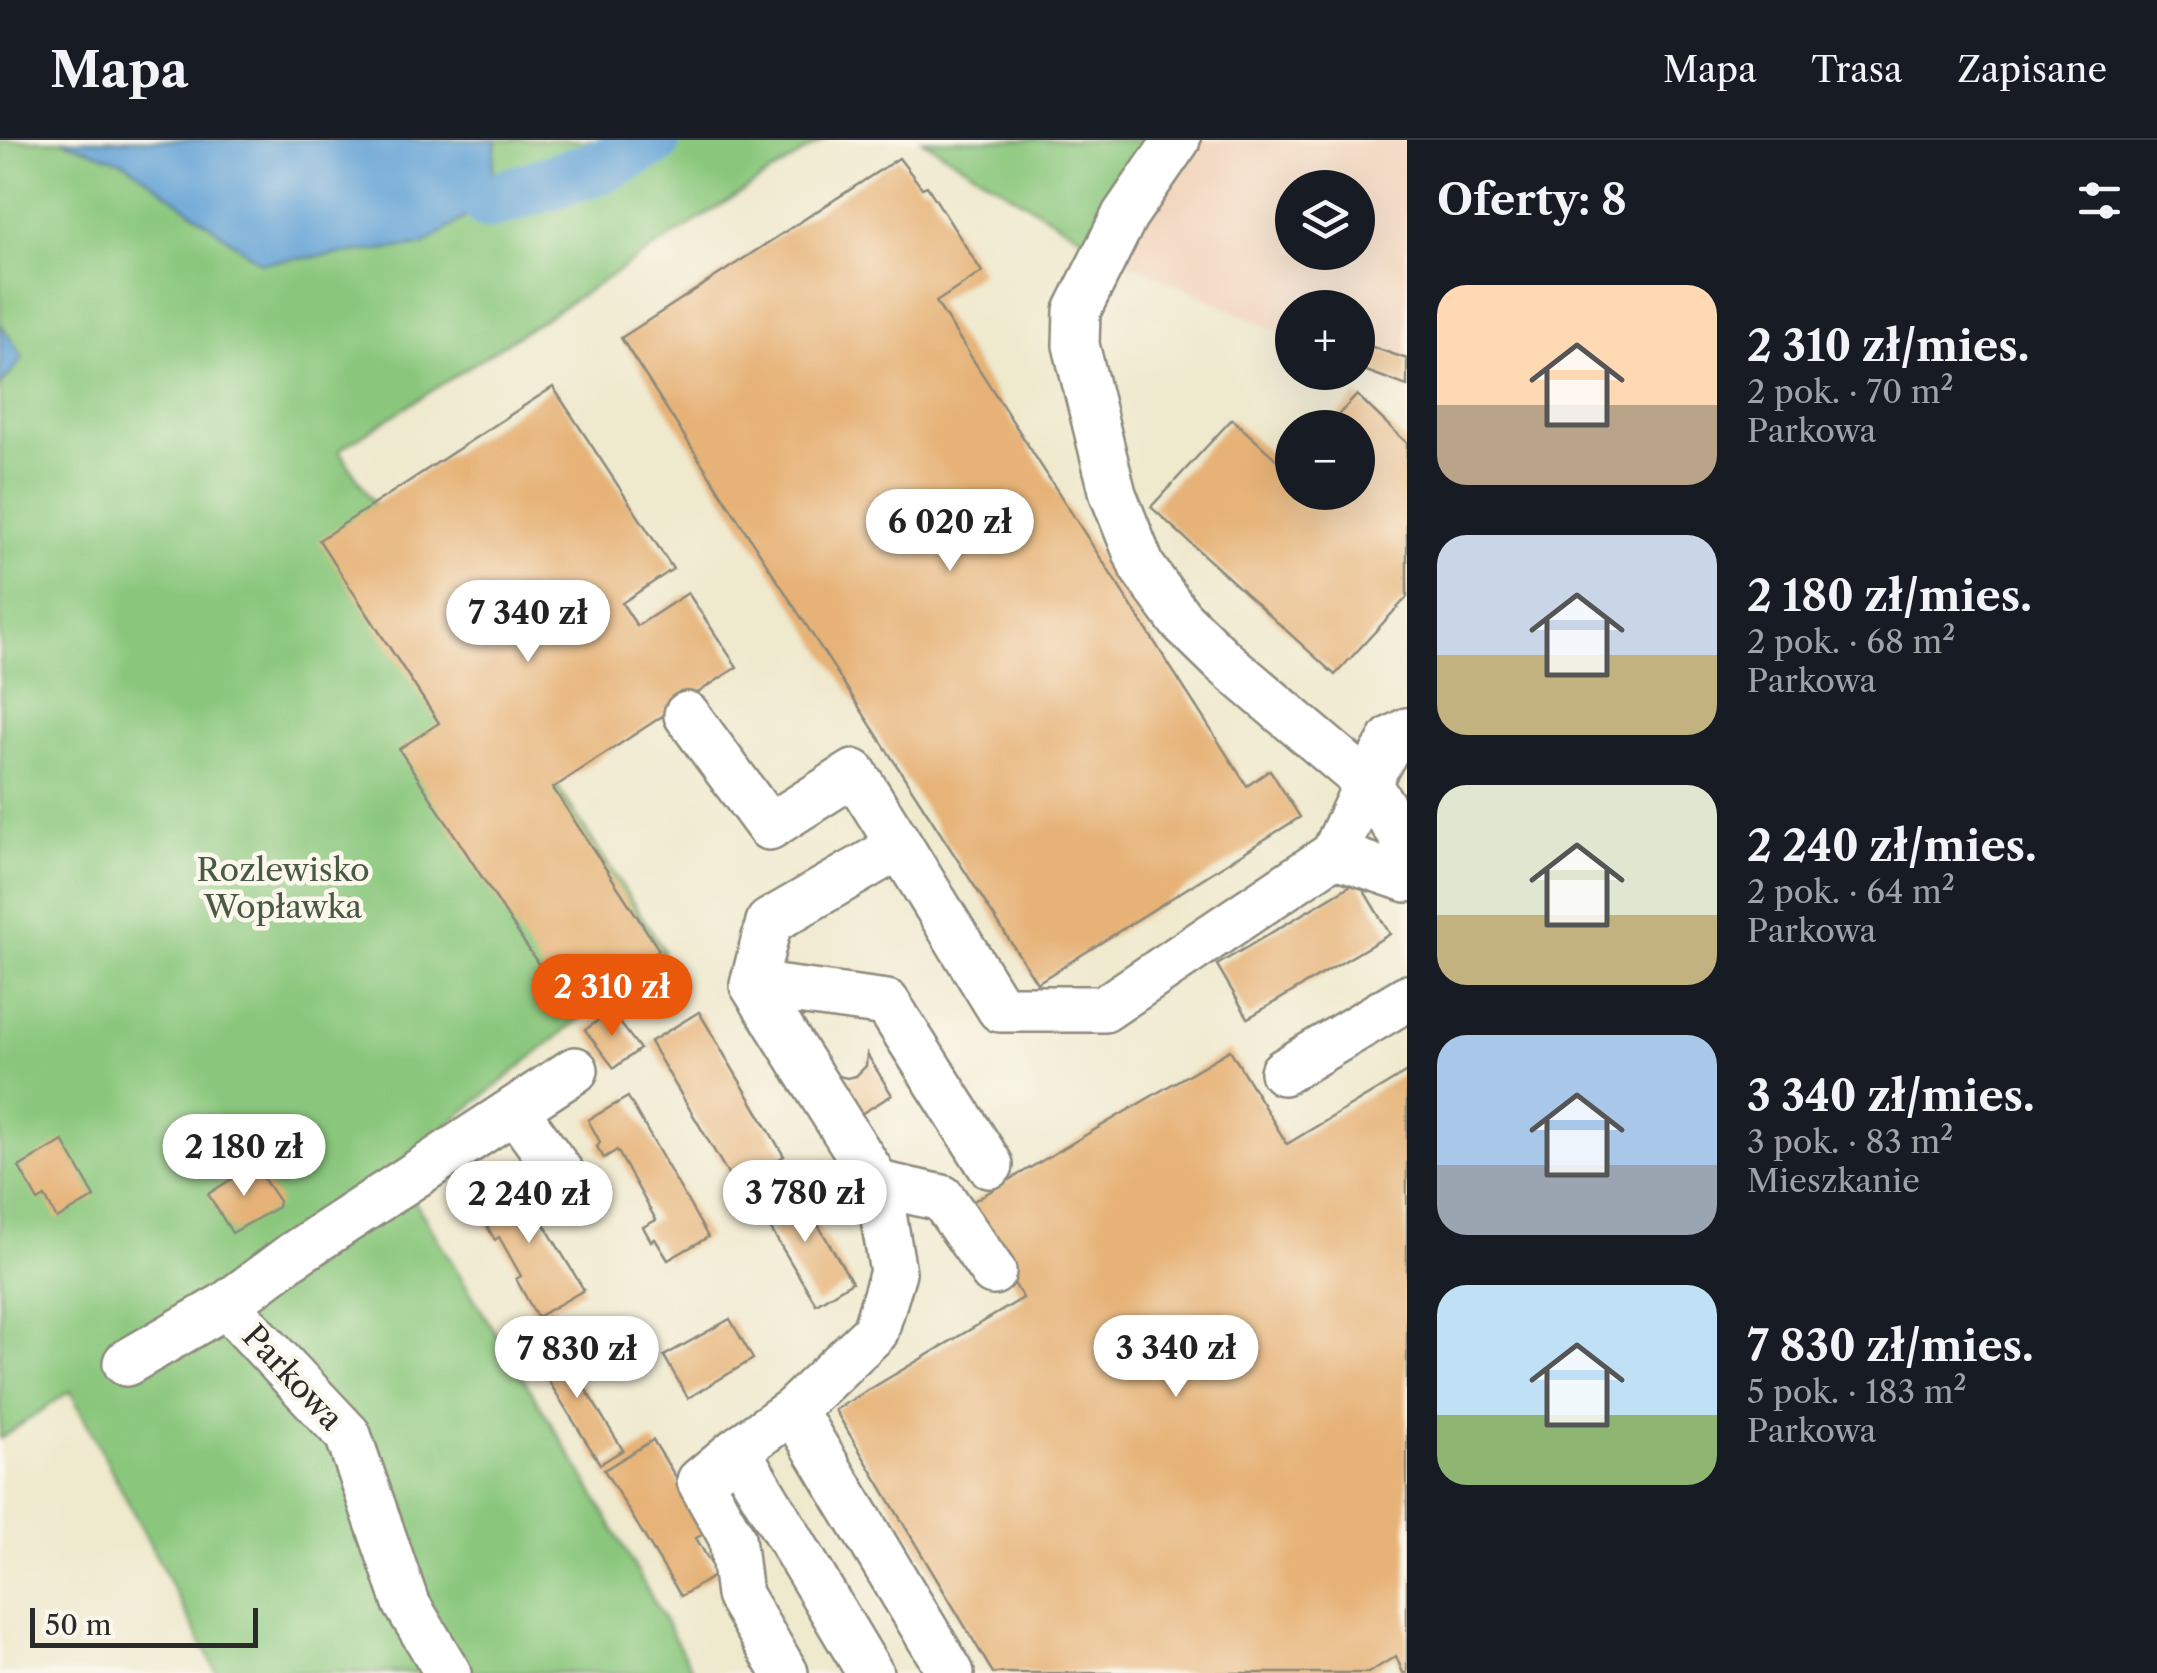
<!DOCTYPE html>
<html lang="pl">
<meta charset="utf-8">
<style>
body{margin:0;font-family:"Libre Caslon Text",serif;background:#20242c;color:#f1f3f6;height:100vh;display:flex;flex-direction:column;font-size:38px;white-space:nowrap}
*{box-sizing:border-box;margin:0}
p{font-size:32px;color:#9ea1a6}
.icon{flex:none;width:55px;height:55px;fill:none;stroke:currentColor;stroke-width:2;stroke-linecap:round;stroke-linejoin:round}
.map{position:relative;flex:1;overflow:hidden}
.drawer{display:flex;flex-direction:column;background:#171b24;width:750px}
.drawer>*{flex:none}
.buttons{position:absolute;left:1275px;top:30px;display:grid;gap:20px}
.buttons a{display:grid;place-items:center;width:100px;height:100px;border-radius:50%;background:#171b24;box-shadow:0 10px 40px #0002;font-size:50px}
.scale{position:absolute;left:30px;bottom:25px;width:228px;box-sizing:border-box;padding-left:10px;border:5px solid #2b2b2b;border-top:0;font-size:28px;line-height:35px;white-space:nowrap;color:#2b2b2b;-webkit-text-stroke:8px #fbf7ec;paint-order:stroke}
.price{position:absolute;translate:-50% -85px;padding:0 22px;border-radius:35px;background:#fff;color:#222;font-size:32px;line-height:65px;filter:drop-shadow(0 2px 5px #0008)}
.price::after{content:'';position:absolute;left:50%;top:60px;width:30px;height:22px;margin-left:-15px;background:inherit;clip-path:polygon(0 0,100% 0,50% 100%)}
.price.on{background:#ea580c;color:#fff}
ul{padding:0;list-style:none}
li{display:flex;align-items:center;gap:30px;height:250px;padding:0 30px}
li span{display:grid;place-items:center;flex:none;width:280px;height:200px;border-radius:30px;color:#555}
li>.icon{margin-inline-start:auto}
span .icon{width:120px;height:120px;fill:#fffc;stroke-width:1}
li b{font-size:42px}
h2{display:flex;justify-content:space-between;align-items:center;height:120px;padding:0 30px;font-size:42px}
header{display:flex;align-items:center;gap:60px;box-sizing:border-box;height:140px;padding:0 50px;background:#171b24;border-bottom:2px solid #363941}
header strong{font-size:48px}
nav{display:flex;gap:55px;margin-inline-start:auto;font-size:35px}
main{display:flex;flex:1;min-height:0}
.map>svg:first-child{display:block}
.built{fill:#f2d5be;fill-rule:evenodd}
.green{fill:#8ac77d;stroke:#5a7954;stroke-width:2.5}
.water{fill:#63a3d6;stroke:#476780;stroke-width:2.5}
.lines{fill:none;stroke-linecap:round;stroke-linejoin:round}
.river{stroke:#63a3d6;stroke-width:55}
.building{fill:#e6b277}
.minor-casing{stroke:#8d8a7c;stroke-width:50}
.minor{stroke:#fff;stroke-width:45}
.labels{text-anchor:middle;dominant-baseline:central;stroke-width:9;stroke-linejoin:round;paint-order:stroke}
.park-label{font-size:32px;fill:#485a44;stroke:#fbf7ec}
.street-label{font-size:32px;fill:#2b2b2b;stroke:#fbf7ec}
</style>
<header>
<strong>Mapa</strong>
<nav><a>Mapa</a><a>Trasa</a><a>Zapisane</a></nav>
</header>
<main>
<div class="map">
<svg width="1407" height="1533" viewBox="0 0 1407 1533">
<rect width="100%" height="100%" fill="#fbf7ec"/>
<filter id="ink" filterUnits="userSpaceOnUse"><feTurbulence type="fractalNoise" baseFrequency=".01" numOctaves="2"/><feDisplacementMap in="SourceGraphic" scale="20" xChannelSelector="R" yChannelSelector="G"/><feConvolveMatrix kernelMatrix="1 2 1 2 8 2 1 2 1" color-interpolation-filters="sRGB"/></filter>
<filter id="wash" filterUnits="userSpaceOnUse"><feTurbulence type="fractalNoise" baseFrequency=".0048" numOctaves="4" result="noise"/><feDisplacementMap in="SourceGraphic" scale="40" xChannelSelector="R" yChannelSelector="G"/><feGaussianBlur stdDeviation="2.25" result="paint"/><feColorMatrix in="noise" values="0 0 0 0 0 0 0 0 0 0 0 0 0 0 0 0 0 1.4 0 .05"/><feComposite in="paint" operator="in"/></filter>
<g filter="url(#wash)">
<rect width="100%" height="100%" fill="#efe9ce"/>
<path class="built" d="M1185 0H1407V251L1358 228V168H1292V198L1108 113ZM1292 48H1358V112H1292Z"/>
<path class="green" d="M0 0H823L339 310 664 811 394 1028 584 1337 694 1533H217L70 1251 0 1299Z
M922 0H1185L1108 113Z"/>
<path class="water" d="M61 0H496L489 62 423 105 261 123 126 23Z
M0 183 23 218 0 246Z"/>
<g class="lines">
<path class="river" d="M489 62 604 25 653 0"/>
</g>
<g id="blocks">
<path class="building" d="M899 18 922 48 927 46 982 132 936 162 1247 646 1270 630 1300 677 1037 843 621 198Z
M1358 202 1407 219V246L1361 229 1364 220 1358 218Z
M553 247 673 429 622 463 637 486 688 453 737 527 553 648 659 810 568 870 399 609 439 583 319 400Z
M1357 255 1407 303V457L1335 535 1151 367 1232 279 1287 329 1292 323V352H1358V288H1326Z
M1358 741 1390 794 1248 878 1217 825Z
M611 871 640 909 614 928 585 890Z
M699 872 784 1016 735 1046 650 902Z
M1230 910 1287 1004 1407 932V1533H1403L1396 1516 1368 1533H993L835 1270 1023 1158 967 1065Z
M867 914 892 955 859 975 835 935 847 938 856 936 866 926Z
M628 957 708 1097 668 1120 655 1099 651 1101 643 1087 656 1080 617 1010 604 1018 597 1007 600 1002 588 980Z
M63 1001 95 1057 57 1079 45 1057 38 1061 19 1027Z
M254 1025 279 1061 278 1067 232 1093 208 1054Z
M520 1036 541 1075 539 1076 584 1150 537 1177 516 1139 521 1136 499 1097 495 1100 473 1062Z
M795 1046 852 1142 816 1164 758 1068Z
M730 1179 753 1219 688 1258 664 1216Z
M554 1198 623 1310 600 1324 530 1211Z
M653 1300 709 1391 696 1398 717 1434 681 1456 604 1330Z"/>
</g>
</g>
<g filter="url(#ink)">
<use href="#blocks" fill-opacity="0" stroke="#8d8a7c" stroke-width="2.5"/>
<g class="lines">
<defs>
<path id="minor" d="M1177 0 1125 75 1077 171 1076 205 1113 354 1142 427 1180 479 1224 522 1367 643 1334 714 1407 739
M687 575 769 687 854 633 900 706
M1407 591 1392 599 1367 643 1407 704
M753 845 887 863 990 1025
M1283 932 1407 858
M515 970 567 1042
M878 1044 942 1058 993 1132
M126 1223 226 1165
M793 1270 737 1310 870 1533
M737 1310 700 1341 732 1398 739 1455 785 1533
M448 1533 406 1463 348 1295 226 1165 293 1115 575 930
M951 1533 793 1270 875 1192 893 1132 878 1044 753 845 769 782 900 706 1000 869H1104L1334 714"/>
</defs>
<use href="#minor" class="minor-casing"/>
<use href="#minor" class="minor"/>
</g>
</g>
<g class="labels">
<g class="park-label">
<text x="283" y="729">Rozlewisko<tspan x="283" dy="37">Wopławka</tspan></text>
</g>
<g class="street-label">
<text transform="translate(293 1237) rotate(47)">Parkowa</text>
</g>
</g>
</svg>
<div class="buttons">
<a><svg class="icon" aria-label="layers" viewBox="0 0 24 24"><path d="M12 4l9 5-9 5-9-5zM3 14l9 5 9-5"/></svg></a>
<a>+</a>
<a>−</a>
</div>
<div class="scale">50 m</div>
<b class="price" style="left:950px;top:434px">6 020 zł</b>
<b class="price" style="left:528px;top:525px">7 340 zł</b>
<b class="price on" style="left:612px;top:899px">2 310 zł</b>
<b class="price" style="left:244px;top:1059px">2 180 zł</b>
<b class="price" style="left:805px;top:1105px">3 780 zł</b>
<b class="price" style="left:529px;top:1106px">2 240 zł</b>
<b class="price" style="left:1176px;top:1260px">3 340 zł</b>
<b class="price" style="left:577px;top:1261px">7 830 zł</b>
</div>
<section class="drawer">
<h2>Oferty: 8<svg class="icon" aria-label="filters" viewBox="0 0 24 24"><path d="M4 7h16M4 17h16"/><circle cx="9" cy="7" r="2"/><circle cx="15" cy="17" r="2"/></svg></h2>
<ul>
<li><span style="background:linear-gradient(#ffd9b3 60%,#b9a48a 0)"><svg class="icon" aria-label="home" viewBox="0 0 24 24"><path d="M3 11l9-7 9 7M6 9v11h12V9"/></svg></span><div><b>2 310 zł/mies.</b><p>2 pok. · 70 m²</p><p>Parkowa</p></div></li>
<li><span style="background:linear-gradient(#c9d6e8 60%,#c2b280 0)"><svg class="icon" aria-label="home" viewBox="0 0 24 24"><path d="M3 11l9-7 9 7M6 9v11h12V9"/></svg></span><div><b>2 180 zł/mies.</b><p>2 pok. · 68 m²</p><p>Parkowa</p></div></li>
<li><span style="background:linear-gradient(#dfe7d0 65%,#c2b280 0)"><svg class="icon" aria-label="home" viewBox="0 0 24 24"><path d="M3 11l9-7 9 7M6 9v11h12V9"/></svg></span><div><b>2 240 zł/mies.</b><p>2 pok. · 64 m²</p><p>Parkowa</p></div></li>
<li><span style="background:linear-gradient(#a9c7e8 65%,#9aa5b1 0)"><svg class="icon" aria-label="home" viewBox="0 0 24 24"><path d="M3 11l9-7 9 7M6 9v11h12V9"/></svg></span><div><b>3 340 zł/mies.</b><p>3 pok. · 83 m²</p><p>Mieszkanie</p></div></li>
<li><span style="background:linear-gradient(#bfe0f5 65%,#8fb573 0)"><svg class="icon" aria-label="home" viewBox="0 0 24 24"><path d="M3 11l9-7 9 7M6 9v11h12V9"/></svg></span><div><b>7 830 zł/mies.</b><p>5 pok. · 183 m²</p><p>Parkowa</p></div></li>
</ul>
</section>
</main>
